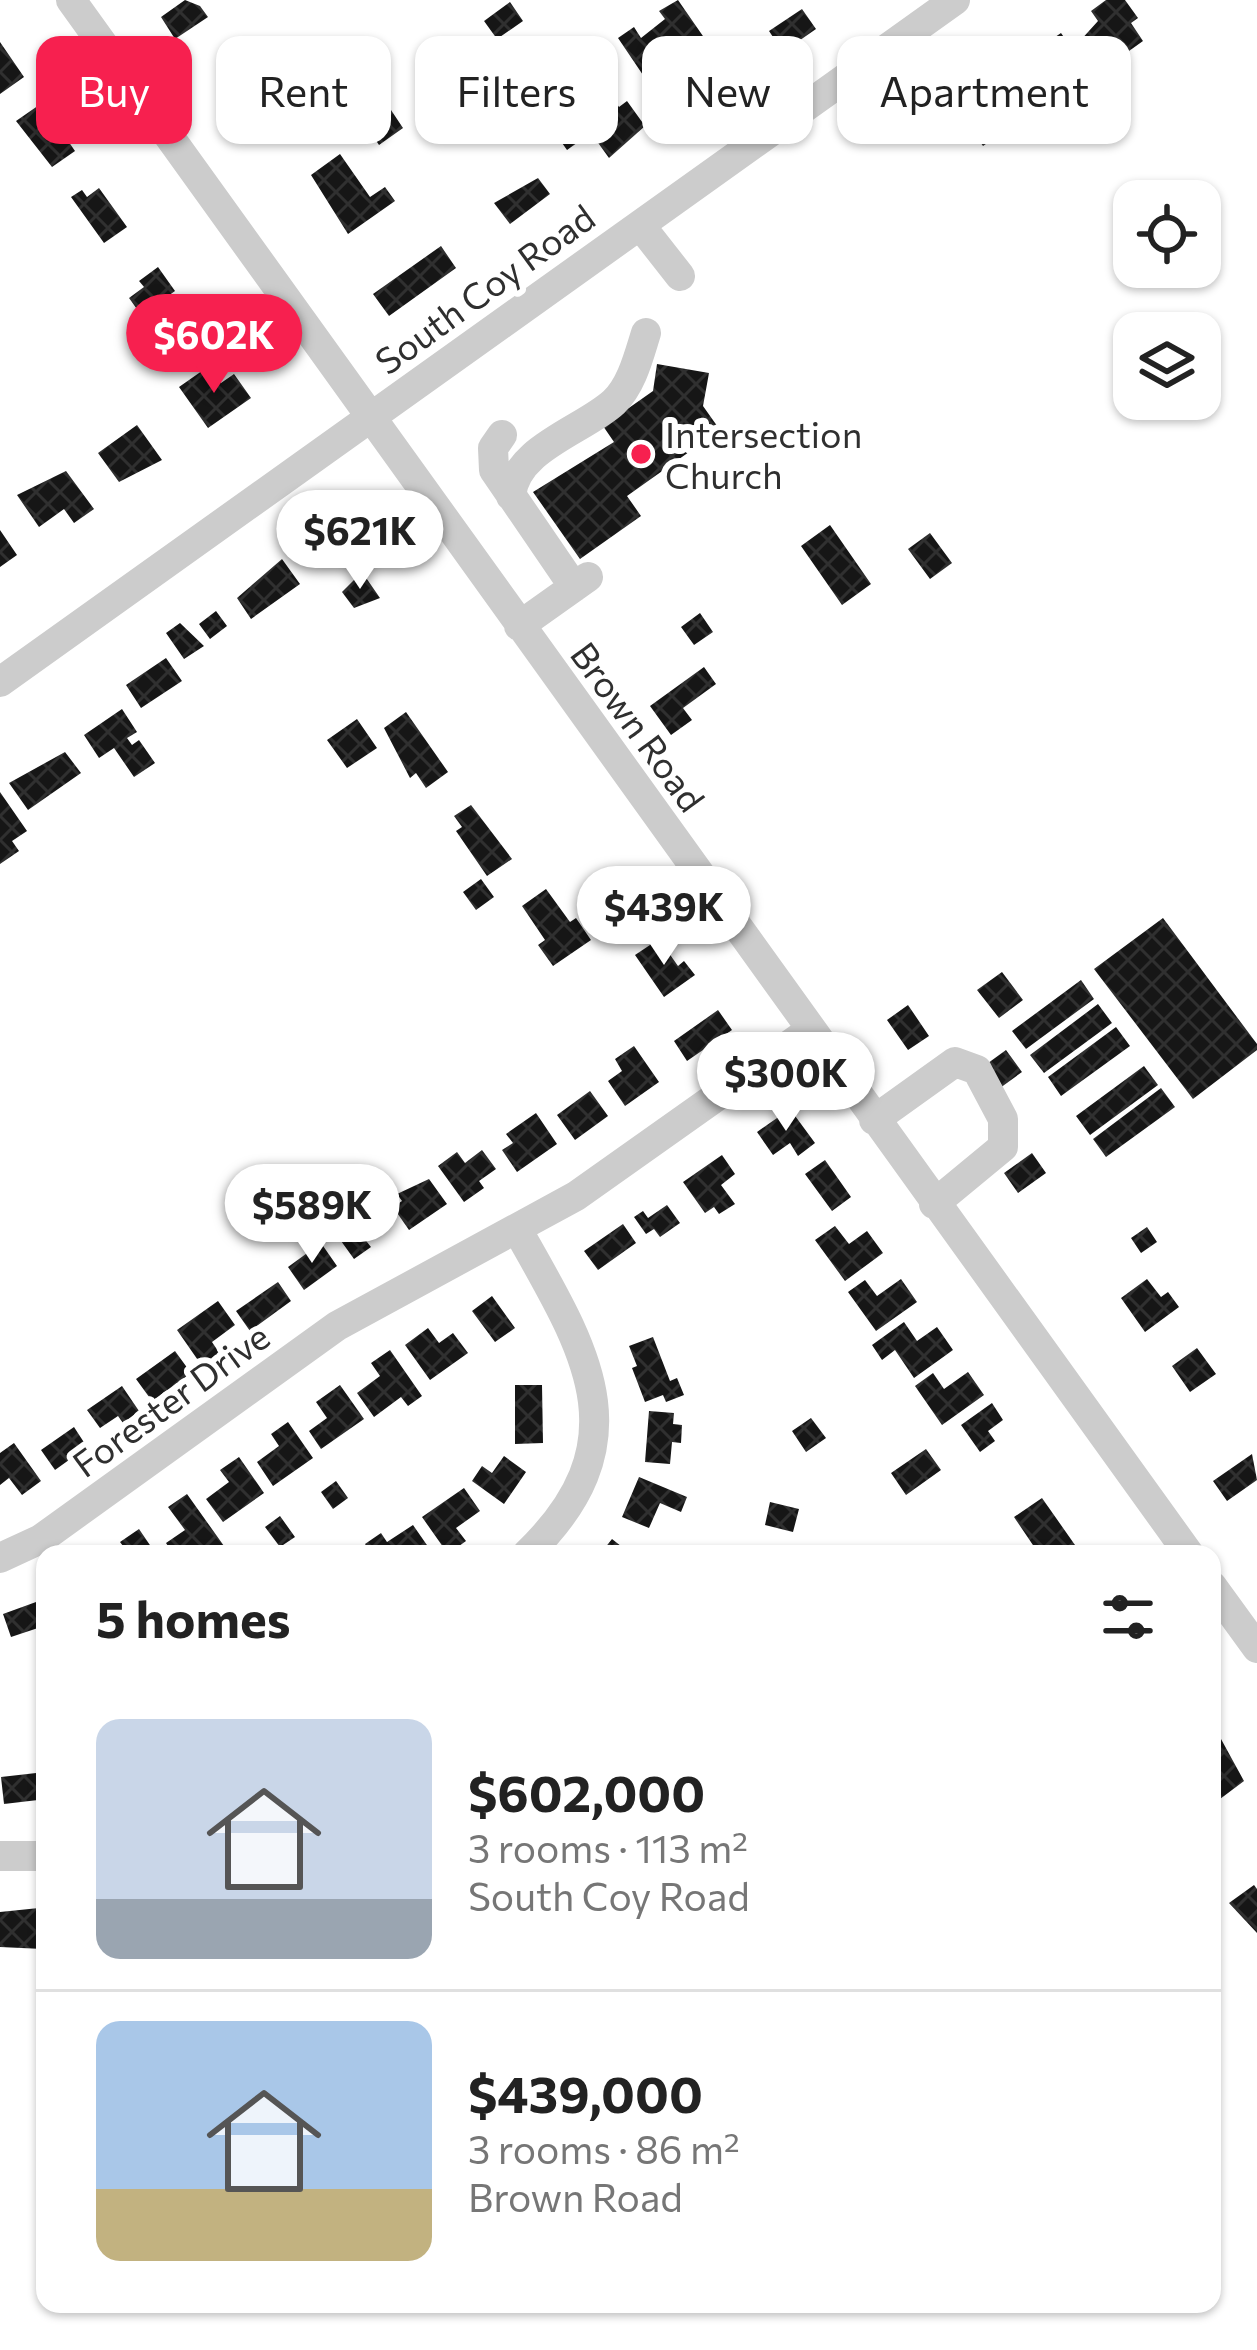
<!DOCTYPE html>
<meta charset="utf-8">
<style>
body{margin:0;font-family:Commissioner,sans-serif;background:#f6f6f6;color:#222;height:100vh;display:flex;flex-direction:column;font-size:45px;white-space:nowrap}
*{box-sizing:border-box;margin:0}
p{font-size:39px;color:#767676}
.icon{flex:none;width:66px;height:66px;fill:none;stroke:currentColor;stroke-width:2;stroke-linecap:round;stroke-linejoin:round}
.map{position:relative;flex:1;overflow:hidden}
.side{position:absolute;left:36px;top:1545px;width:1185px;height:768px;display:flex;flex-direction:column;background:#fff;border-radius:24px;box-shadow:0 3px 9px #0004}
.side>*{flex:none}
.banner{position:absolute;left:36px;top:36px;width:1185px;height:108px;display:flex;gap:24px}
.controls{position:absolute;left:1113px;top:180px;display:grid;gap:24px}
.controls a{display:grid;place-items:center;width:108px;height:108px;border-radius:24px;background:#fff;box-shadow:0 3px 9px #0004;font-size:60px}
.price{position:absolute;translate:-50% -102px;padding:0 27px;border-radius:42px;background:#fff;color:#222;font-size:39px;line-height:78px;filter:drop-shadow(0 3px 6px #0008)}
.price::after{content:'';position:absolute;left:50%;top:72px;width:36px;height:27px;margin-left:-18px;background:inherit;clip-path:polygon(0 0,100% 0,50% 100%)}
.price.active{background:#f7204f;color:#fff}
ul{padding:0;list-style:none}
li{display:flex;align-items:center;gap:36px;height:300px;padding:0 60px}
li+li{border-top:3px solid #e0e0e0}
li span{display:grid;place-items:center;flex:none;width:336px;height:240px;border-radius:24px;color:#555}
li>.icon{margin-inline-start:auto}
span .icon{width:144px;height:144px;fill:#fffc;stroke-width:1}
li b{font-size:51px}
h2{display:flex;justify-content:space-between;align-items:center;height:144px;padding:0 60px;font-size:51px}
.tag{padding:0 42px;border-radius:24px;background:#fff;box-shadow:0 3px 9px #0004;font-size:42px;line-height:108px}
.tag.active{background:#f7204f;color:#fff}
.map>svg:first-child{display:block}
.building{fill:url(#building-cross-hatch)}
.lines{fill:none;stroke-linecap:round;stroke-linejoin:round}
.minor{stroke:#ccc;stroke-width:30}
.poi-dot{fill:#f7204f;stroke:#fff;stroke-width:4.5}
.labels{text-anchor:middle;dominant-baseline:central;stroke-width:12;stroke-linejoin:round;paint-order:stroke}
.street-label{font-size:36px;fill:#2f2f2f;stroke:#fff}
.poi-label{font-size:36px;fill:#2f2f2f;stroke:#fff;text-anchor:start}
</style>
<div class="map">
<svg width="1257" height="2350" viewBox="0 0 1257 2350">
<defs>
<pattern id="building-cross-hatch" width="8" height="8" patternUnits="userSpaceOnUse" patternTransform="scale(3)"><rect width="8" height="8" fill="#161616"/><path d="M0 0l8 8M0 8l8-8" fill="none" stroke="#303030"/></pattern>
</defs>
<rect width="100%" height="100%" fill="#fff"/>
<path class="building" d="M185 0 200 6 208 17 175 39 161 17Z
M678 0 705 39 659 74 655 70 645 78 618 38 634 27 641 38 665 19 659 11Z
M1106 0H1125L1138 18 1131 23 1143 41 1101 71 1079 42 1098 21 1091 11Z
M510 2 523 21 497 39 484 21Z
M802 9 816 29 783 52 769 31Z
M1061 33 1081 62 1066 72 1072 81 1036 105 1015 74 1041 57 1036 50Z
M0 42 24 77 0 94Z
M256 56 298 115 275 131 233 72Z
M1010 84 1030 113 983 146 956 108 974 95 981 105Z
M383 98 403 128 379 145 359 115Z
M614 100 619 107 627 101 645 126 609 158 591 133 567 150 548 123 568 109 580 125Z
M42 103 75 151 52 167 16 121Z
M340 154 370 197 385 187 395 201 348 234 311 175Z
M538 178 550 194 510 224 494 203Z
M99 188 127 227 104 243 71 197 82 190 87 197Z
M441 246 456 268 389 316 373 294Z
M158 267 175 291 168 296 189 325 162 344 129 298 144 287 139 281Z
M657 364 709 373 703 406 720 430 627 496 641 516 580 559 533 492 614 442 590 407 616 417 653 391Z
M209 366 221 383 234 374 251 398 208 428 179 387Z
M137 425 162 460 119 482 98 453Z
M66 471 94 509 74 523 64 509 39 527 17 495Z
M354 498 360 507 372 498 384 515 348 542 329 516Z
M830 525 871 584 842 605 801 546Z
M0 530 17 555 0 567Z
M930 533 952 563 930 579 908 549Z
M282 559 300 584 251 619 237 598Z
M362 572 380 598 354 608 342 592Z
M216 611 227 626 210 639 199 624Z
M700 613 713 632 694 645 681 627Z
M180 623 204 646 184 659 166 633Z
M166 658 182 681 141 708 126 685Z
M704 667 716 684 683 708 692 720 671 735 650 706Z
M122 709 137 732 127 738 132 745 139 740 155 763 134 777 114 748 99 758 84 735Z
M406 712 448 772 426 788 416 773 410 778 384 728Z
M357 719 377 748 347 768 327 740Z
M65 752 81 773 28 810 9 783Z
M0 792 27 831 12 841 19 851 0 864Z
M471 805 512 859 487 876 456 831 462 827 454 816Z
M481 879 494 897 476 910 463 892Z
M546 889 570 922 576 918 591 940 553 966 538 945 545 940 522 906Z
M1163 918 1257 1044V1050L1193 1099 1094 969Z
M659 939 678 966 684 961 695 975 664 997 635 955Z
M1002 972 1023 1000 999 1018 977 990Z
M1081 980 1094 999 1026 1049 1012 1031Z
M1098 1004 1112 1023 1044 1073 1030 1055Z
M908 1005 929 1036 908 1050 887 1020Z
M718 1010 732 1030 687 1061 674 1041Z
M1116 1027 1130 1046 1061 1096 1048 1077Z
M634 1046 659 1082 625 1106 608 1081 622 1071 615 1059Z
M1006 1050 1022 1072 1000 1088 984 1066Z
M1144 1066 1158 1085 1090 1135 1076 1116Z
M1161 1088 1175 1107 1106 1157 1093 1139Z
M590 1091 608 1116 575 1140 557 1115Z
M790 1109 815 1143 798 1156 790 1143 773 1155 757 1132Z
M536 1113 557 1144 517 1172 502 1150 513 1143 506 1134Z
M482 1150 496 1169 479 1181 484 1188 464 1202 438 1166 457 1152 465 1163Z
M1032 1153 1046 1173 1018 1193 1004 1173Z
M722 1155 735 1174 721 1185 735 1204 719 1214 714 1207 705 1213 683 1182Z
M825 1160 851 1197 832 1211 805 1174Z
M429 1179 447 1204 409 1230 393 1207 402 1201 397 1194Z
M368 1195 386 1221 363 1237 371 1247 354 1259 323 1216 346 1200 351 1207Z
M667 1205 680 1223 660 1237 654 1229 646 1234 634 1217 643 1211 648 1218Z
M623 1224 636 1243 598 1270 584 1251Z
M835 1226 849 1244 867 1231 883 1253 845 1281 815 1240Z
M1147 1227 1157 1242 1141 1253 1131 1238Z
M321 1243 337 1266 304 1290 288 1267Z
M901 1279 917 1302 876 1331 848 1292 865 1280 877 1296Z
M1147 1279 1161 1297 1168 1292 1179 1307 1145 1332 1121 1298Z
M278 1282 291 1301 250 1331 236 1311Z
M492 1296 515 1328 495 1342 472 1311Z
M218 1301 235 1325 212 1342 220 1354 202 1366 177 1330Z
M904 1322 917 1341 937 1327 953 1350 914 1378 895 1350 882 1360 872 1345Z
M428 1328 439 1343 453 1333 468 1353 430 1380 405 1345Z
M653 1337 670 1381 677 1378 684 1395 666 1402 663 1395 645 1402 632 1368 637 1366 629 1346Z
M1197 1348 1216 1374 1190 1392 1172 1366Z
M390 1350 422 1396 408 1406 401 1397 374 1417 357 1393 380 1376 371 1363Z
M175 1351 191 1373 152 1401 136 1379Z
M968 1372 984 1395 942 1425 915 1386 933 1373 944 1389Z
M340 1385 364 1419 321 1449 309 1431 327 1418 316 1402Z
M515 1385H542L543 1443 515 1444Z
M122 1386 139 1411 123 1423 118 1416 100 1428 87 1410Z
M992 1403 1003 1420 988 1431 995 1441 980 1452 961 1425Z
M649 1411 674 1413 673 1424 682 1425 681 1443 672 1442 670 1464 645 1462Z
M811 1418 826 1438 806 1452 792 1431Z
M288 1422 313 1458 273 1486 257 1462 279 1446 271 1434Z
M74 1427 87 1447 55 1470 41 1450Z
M14 1443 41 1481 22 1495 9 1478 0 1485V1453Z
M926 1449 941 1470 906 1495 891 1473Z
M1252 1454 1257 1480 1227 1501 1213 1481Z
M504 1456 526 1472 504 1504 472 1481 482 1466 492 1473Z
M239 1457 264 1493 223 1522 206 1499 229 1482 220 1470Z
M639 1477 687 1497 681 1512 660 1503 649 1528 622 1517Z
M336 1481 348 1498 333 1509 321 1492Z
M464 1488 480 1511 456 1528 466 1541 448 1554 422 1517Z
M187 1494 224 1546 212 1554H173L166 1543 185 1530 168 1507Z
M1042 1498 1075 1545 1061 1554H1039L1014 1517Z
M770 1502 799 1509 793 1532 765 1525Z
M280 1516 295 1537 280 1547 265 1527Z
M413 1525 429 1548 421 1554H372L365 1544 381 1533 387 1542Z
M139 1529 156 1554H129L120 1542Z
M612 1539 631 1554H600Z
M36 1602 44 1626 11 1637 3 1614Z
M1212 1738 1216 1743 1221 1739 1244 1781 1220 1799 1212 1788Z
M45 1772V1807H39L38 1800 4 1804 1 1777Z
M1254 1885 1257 1889V1933L1229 1903Z
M39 1908 43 1949 0 1947V1912Z"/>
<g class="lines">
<path class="minor" d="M71 0 1189 1554
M640 225 680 276
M502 435 493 448 494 470 574 587
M511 496C515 448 584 430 614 402 632 385 639 355 646 333
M519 626 588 577
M0 682 955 0
M874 1120 955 1062 977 1070 1003 1119V1147L934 1204
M517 1229C584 1348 646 1440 527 1554
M0 1558 41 1539 337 1326 576 1196 809 1031
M1212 1586 1257 1648
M0 1856H45"/>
</g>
<circle class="poi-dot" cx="641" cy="454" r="12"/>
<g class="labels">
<g class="street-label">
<text transform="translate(484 288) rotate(-36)">South Coy Road</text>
<text transform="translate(639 726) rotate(54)">Brown Road</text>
<text transform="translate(170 1399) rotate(-36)">Forester Drive</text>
</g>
<g class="poi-label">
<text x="665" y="433">Intersection<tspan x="665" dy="41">Church</tspan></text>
</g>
</g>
</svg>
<div class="controls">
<a><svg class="icon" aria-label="locate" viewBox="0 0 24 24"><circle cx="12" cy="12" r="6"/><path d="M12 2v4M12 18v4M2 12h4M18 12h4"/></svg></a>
<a><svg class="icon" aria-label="layers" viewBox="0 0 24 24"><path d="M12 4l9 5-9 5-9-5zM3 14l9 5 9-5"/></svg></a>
</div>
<b class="price active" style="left:214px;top:396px">$602K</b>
<b class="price" style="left:360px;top:592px">$621K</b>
<b class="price" style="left:664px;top:968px">$439K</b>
<b class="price" style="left:786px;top:1134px">$300K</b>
<b class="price" style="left:312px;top:1266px">$589K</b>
<div class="banner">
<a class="tag active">Buy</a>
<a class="tag">Rent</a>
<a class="tag">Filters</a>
<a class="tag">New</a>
<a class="tag">Apartment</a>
</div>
<section class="side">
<h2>5 homes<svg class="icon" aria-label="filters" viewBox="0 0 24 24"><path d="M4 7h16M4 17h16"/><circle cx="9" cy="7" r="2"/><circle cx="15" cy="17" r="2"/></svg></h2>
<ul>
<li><span style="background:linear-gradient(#c9d6e8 75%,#9aa5b1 0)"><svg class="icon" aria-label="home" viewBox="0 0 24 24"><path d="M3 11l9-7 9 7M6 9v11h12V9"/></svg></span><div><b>$602,000</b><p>3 rooms · 113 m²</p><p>South Coy Road</p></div></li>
<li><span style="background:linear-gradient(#a9c7e8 70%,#c2b280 0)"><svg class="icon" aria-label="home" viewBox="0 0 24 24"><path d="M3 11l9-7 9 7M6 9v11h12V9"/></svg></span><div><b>$439,000</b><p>3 rooms · 86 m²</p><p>Brown Road</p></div></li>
</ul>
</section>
</div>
